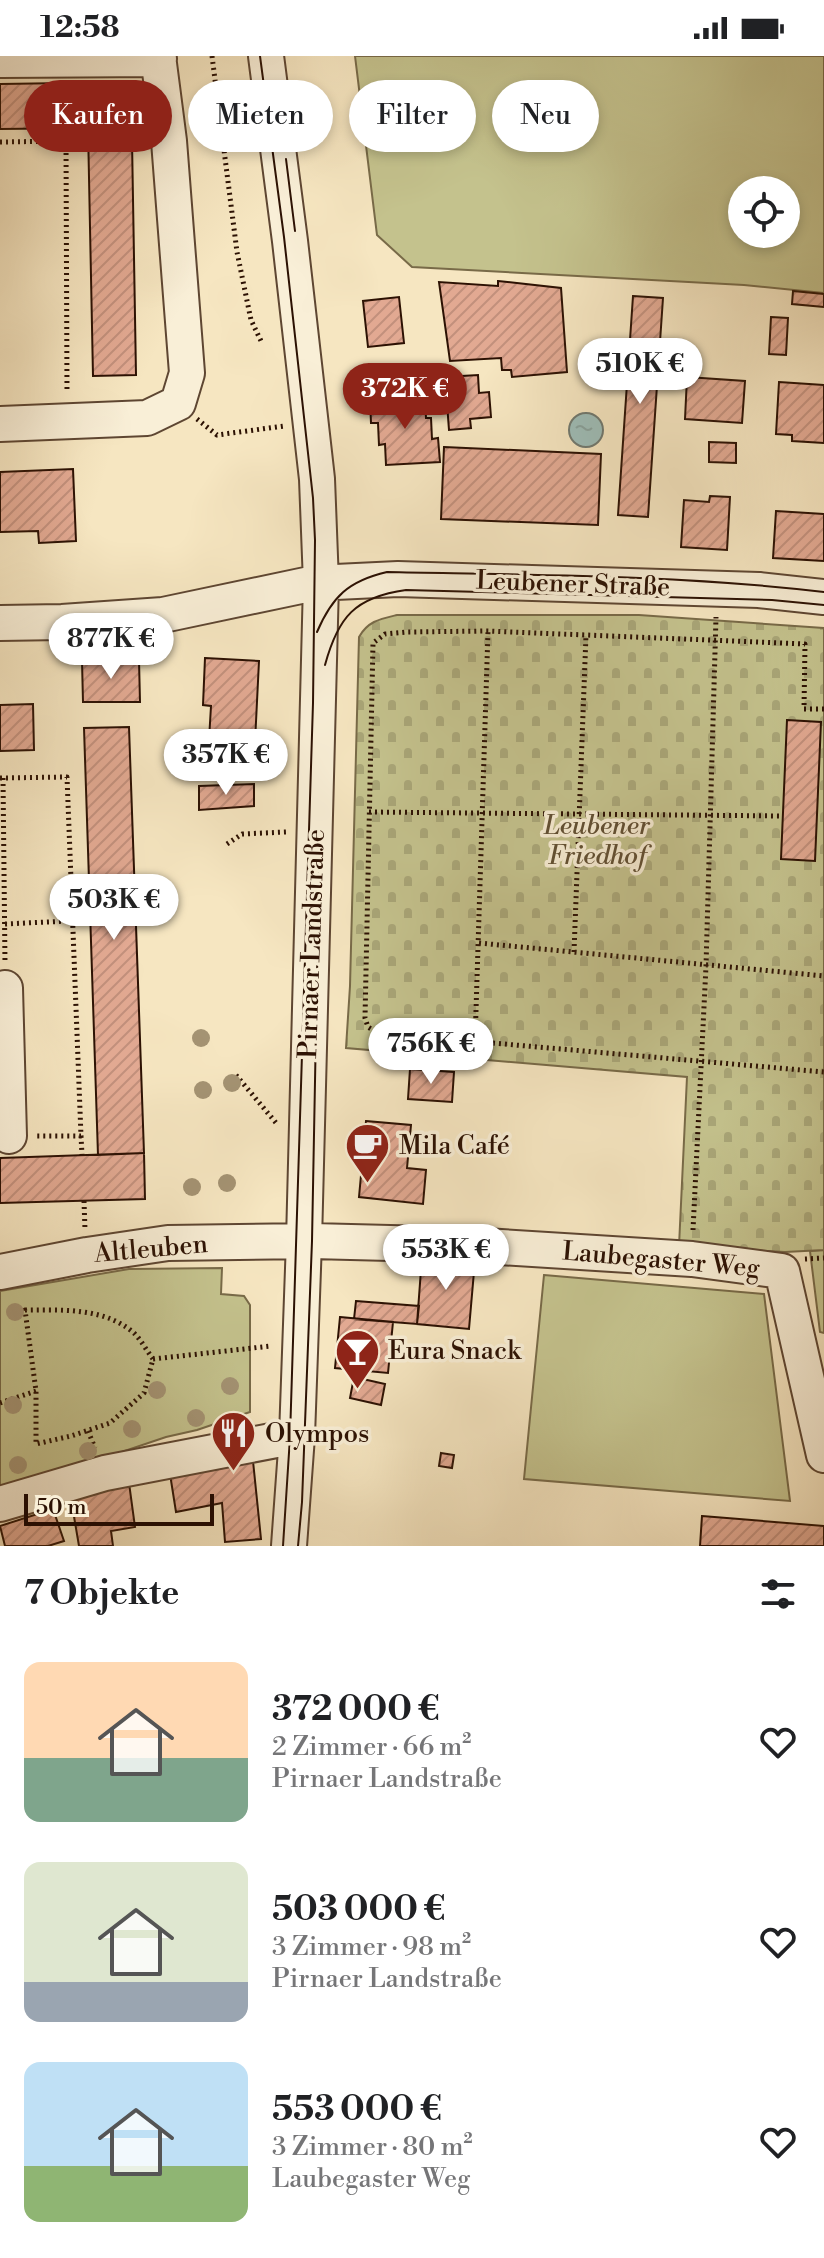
<!DOCTYPE html>
<html lang="de">
<meta charset="utf-8">
<style>
body{margin:0;font-family:"Libre Bodoni",serif;background:#f6f6f6;color:#202124;height:100vh;display:flex;flex-direction:column;font-size:30px;white-space:nowrap}
*{box-sizing:border-box;margin:0}
p{font-size:26px;color:#757577}
.icon{flex:none;width:44px;height:44px;fill:none;stroke:currentColor;stroke-width:2;stroke-linecap:round;stroke-linejoin:round}
.map{position:relative;height:1490px;overflow:hidden}
.side{display:flex;flex-direction:column;background:#fff;flex:1}
.side>*{flex:none}
.hud{position:absolute;left:24px;top:24px;width:776px;height:72px;display:flex;gap:16px}
.tools{position:absolute;left:728px;top:120px;display:grid;gap:16px}
.tools a{display:grid;place-items:center;width:72px;height:72px;border-radius:50%;background:#fff;box-shadow:0 4px 12px #0003;font-size:40px}
.scale{position:absolute;left:24px;bottom:20px;width:190px;box-sizing:border-box;padding-left:8px;border:4px solid #2c1103;border-top:0;font-size:22px;line-height:28px;white-space:nowrap;color:#2c1103;-webkit-text-stroke:6px #f9efd7;paint-order:stroke}
.price{position:absolute;translate:-50% -68px;padding:0 18px;border-radius:28px;background:#fff;color:#222;font-size:26px;line-height:52px;filter:drop-shadow(0 2px 4px #0008)}
.price::after{content:'';position:absolute;left:50%;top:48px;width:24px;height:18px;margin-left:-12px;background:inherit;clip-path:polygon(0 0,100% 0,50% 100%)}
.price.selected{background:#8f2418;color:#fff}
ul{padding:0;list-style:none}
li{display:flex;align-items:center;gap:24px;height:200px;padding:0 24px}
li span{display:grid;place-items:center;flex:none;width:224px;height:160px;border-radius:16px;color:#555}
li>.icon{margin-inline-start:auto}
span .icon{width:96px;height:96px;fill:#fffc;stroke-width:1}
li b{font-size:34px}
h2{display:flex;justify-content:space-between;align-items:center;height:96px;padding:0 24px;font-size:34px}
.pill{padding:0 28px;border-radius:36px;background:#fff;box-shadow:0 4px 12px #0003;font-size:28px;line-height:72px}
.pill.selected{background:#8f2418;color:#fff}
.status{display:flex;justify-content:space-between;align-items:center;height:56px;padding:0 40px;background:#fff;direction:ltr}
.status svg{height:22px;fill:currentColor}
.map>svg:first-child{display:block}
.green{fill:#c4c28d;stroke:#786a48;stroke-width:2;fill-rule:evenodd}
.cemetery{fill:url(#cemetery-stones);stroke:#786a48;stroke-width:2}
.water{fill:url(#water-ripples);stroke:#707970;stroke-width:2}
.building{fill:url(#building-hatch);stroke:#2c1103;stroke-width:2}
.lines{fill:none;stroke-linecap:round;stroke-linejoin:round}
.minor-casing{stroke:#5e4632;stroke-width:38}
.path{stroke:#2c1103;stroke-width:5;stroke-dasharray:2 4;stroke-linecap:butt}
.minor{stroke:#f9efd7;stroke-width:34}
.tram{stroke:#2c1103;stroke-width:2}
.tree{fill:#a49373}
.labels{text-anchor:middle;dominant-baseline:central;stroke-width:7;stroke-linejoin:round;paint-order:stroke}
.street-label{font-size:26px;fill:#2c1103;stroke:#f9efd7}
.park-label{font-size:26px;font-style:italic;fill:#614f33;stroke:#f9efd7}
.poi-label{font-size:26px;fill:#2c1103;stroke:#f9efd7;text-anchor:start}
</style>
<div class="status"><b>12:58</b><svg viewBox="0 0 49 12"><path d="M0 12V9h3v3zM5 12V6h3v6zM10 12V3h3v9zM15 12V0h3v12zM26 1h20v11H26zM47 4h2v5h-2z"/></svg></div>
<div class="map">
<svg width="824" height="1490" viewBox="0 0 824 1490">
<defs>
<pattern id="cemetery-stones" width="16" height="16" patternUnits="userSpaceOnUse" patternTransform="scale(2)"><rect width="16" height="16" fill="#c4c28d"/><path d="M2 7V4a2 2 0 0 1 4 0v3zM10 15v-3a2 2 0 0 1 4 0v3z" fill="#a9a678"/></pattern>
<pattern id="water-ripples" width="26" height="14" patternUnits="userSpaceOnUse" patternTransform="scale(2)"><rect width="26" height="14" fill="#9ebeb9"/><path d="M2 4q2-2 4 0t4 0M15 11q2-2 4 0t4 0" fill="none" stroke="#88a29d"/></pattern>
<pattern id="building-hatch" width="6" height="6" patternUnits="userSpaceOnUse" patternTransform="scale(2)"><rect width="6" height="6" fill="#e2a992"/><path d="M-1 1l2-2M0 6l6-6M5 7l2-2" fill="none" stroke="#c2907c"/></pattern>
</defs>
<rect width="100%" height="100%" fill="#f6e6c1"/>
<filter id="stains"><feTurbulence type="fractalNoise" baseFrequency=".0025" numOctaves="4"/><feColorMatrix values="0 0 0 0 .2 0 0 0 0 .09 0 0 0 0 .02 0 0 0 .5 -.17"/></filter>
<radialGradient id="worn" r=".72"><stop offset=".6" stop-color="#630" stop-opacity="0"/><stop offset="1" stop-color="#630" stop-opacity=".3"/></radialGradient>
<path class="green" d="M355 0H824V237L744 229 412 211 377 179ZM742 134H786V178H742Z
M824 1194V1277L820 1276 810 1195Z
M222 1212 221 1238 244 1240 250 1249V1356L197 1374 166 1381 0 1437V1235L129 1213Z
M544 1219 764 1238 790 1445 524 1423Z"/>
<path class="cemetery" d="M397 559H639L824 572V1194L785 1196 679 1190 687 1021 346 992 350 930 359 581C368 565 380 563 397 559Z"/>
<path class="water" d="M569 374a17 17 0 1 1 34 0a17 17 0 1 1-34 0Z"/>
<path class="building" d="M131 26 136 319 93 320 88 72 0 73V28Z
M498 225 561 232 567 316 512 321 511 314H502L501 302 450 305 439 226 498 230Z
M793 235 824 238V251L792 248Z
M633 240 663 242 648 461 618 459Z
M399 241 404 287 368 291 363 245Z
M771 261 788 262 786 299 769 298Z
M478 319 479 337 489 336 491 361 470 363 471 372 449 374 445 321Z
M687 321 745 325 742 367 685 363Z
M779 326 824 329V387L792 385V379L776 378Z
M425 341 426 362H431L432 383 438 382 440 406 386 409 385 388 379 389 378 367H371L370 344Z
M709 386 736 387V407L709 406Z
M444 391 601 398 598 469 441 463Z
M73 413 76 485 39 487 38 475 0 476V416Z
M710 440 730 441 727 494 681 491 684 444 709 446Z
M776 455 824 458V505L773 502Z
M205 602 259 605 255 686 209 684 211 650 203 649Z
M139 604 140 646H83L82 605Z
M33 648 34 694 0 695V649Z
M787 664 821 666 815 805 781 803Z
M129 671 144 1097 98 1099 84 672Z
M254 728V750L199 754V730Z
M410 1013 454 1016 452 1046 408 1043Z
M366 1065 411 1069 407 1112 426 1114 423 1148 359 1141Z
M144 1097 145 1143 0 1147V1102Z
M422 1200 475 1204 469 1273 417 1268Z
M356 1245 419 1250 417 1268 354 1263Z
M340 1261 393 1266 388 1317 335 1312Z
M354 1321 385 1328 381 1349 350 1342Z
M441 1397 454 1399 452 1412 439 1410Z
M253 1405 261 1483 225 1486 222 1447 176 1456 170 1418Z
M129 1427 135 1471 111 1475 113 1490H79L70 1437Z
M53 1453 64 1485 48 1490H5L0 1470Z
M702 1460 824 1470V1490H700Z"/>
<g class="lines">
<defs>
<path id="minor" d="M266 0 290 185 317 423 321 527 304 1185 297 1380 289 1490
M0 4 159 3
M0 368 147 362 178 347 187 317 169 85 158 0
M0 567 62 566 163 559 315 527 398 523 759 534 824 541
M5 932 9 1080
M0 1216 87 1199 168 1187 312 1185 468 1189 692 1203 782 1215 824 1399
M0 1448 105 1417 297 1380"/>
</defs>
<use href="#minor" class="minor-casing"/>
<path class="path" d="M212 0 237 196 251 264 261 285
M66 85H88
M0 86 66 85 67 337
M197 363 217 379 284 370
M824 653H804L805 588 488 575 407 576 385 578 373 587 365 962 368 971 378 977 824 1016
M0 722 67 721 81 1080H36
M3 722 5 907
M369 756 783 760
M227 788 242 778 286 776
M136 861H167
M5 868 90 864
M479 887 824 920
M574 896 586 579
M475 986 488 575
M236 1019 277 1068
M81 1080 82 1099
M84 1145 85 1174
M693 1174 706 910 716 561
M805 1203 824 1202
M25 1254C61 1254 104 1251 134 1277 141 1284 147 1295 153 1303L144 1337 110 1367 71 1380 36 1388V1335Z
M153 1303 271 1290
M0 1347 36 1335
M88 1375 95 1392"/>
<use href="#minor" class="minor"/>
<path class="tram" d="M260 0 284 181 313 442 315 484 313 647 290 1381 283 1490
M286 103 295 175
M317 576C332 541 348 525 387 516 531 519 681 519 824 536
M325 609C338 561 355 541 406 534L772 544 824 549
M298 1490 302 1446 312 1185 319 813"/>
</g>
<g class="tree">
<circle cx="201" cy="982" r="9"/>
<circle cx="232" cy="1027" r="9"/>
<circle cx="203" cy="1034" r="9"/>
<circle cx="227" cy="1127" r="9"/>
<circle cx="192" cy="1131" r="9"/>
<circle cx="15" cy="1256" r="9"/>
<circle cx="230" cy="1330" r="9"/>
<circle cx="157" cy="1334" r="9"/>
<circle cx="13" cy="1349" r="9"/>
<circle cx="196" cy="1362" r="9"/>
<circle cx="132" cy="1373" r="9"/>
<circle cx="88" cy="1395" r="9"/>
<circle cx="18" cy="1409" r="9"/>
</g>
<defs>
<symbol id="cafe-pin" viewBox="-11 -11 22 30"><path d="M0 17L-7.5 6A9.5 9.5 0 1 1 7.5 6Z" fill="#8f2418" stroke="#f9efd7"/><path d="M-5.5-4.5H6V0H3Q3 3.5 0 3.5H-2.5Q-5.5 3.5-5.5 0ZM3-3.2v2h1.7v-2ZM-6 4.5H4V6H-6Z" fill="#fff"/></symbol>
<symbol id="bar-pin" viewBox="-11 -11 22 30"><path d="M0 17L-7.5 6A9.5 9.5 0 1 1 7.5 6Z" fill="#8f2418" stroke="#f9efd7"/><path d="M-6-5H6L.8 .8V4.5H3.5V6h-7V4.5H-.8V.8Z" fill="#fff"/></symbol>
<symbol id="restaurant-pin" viewBox="-11 -11 22 30"><path d="M0 17L-7.5 6A9.5 9.5 0 1 1 7.5 6Z" fill="#8f2418" stroke="#f9efd7"/><path d="M-5-6h1v4h1v-4h1v4h1v-4h1v5L-1.5 .5V6h-2V.5L-5-1ZM5-6V6H3V1.5H1.5Q1.5-4 5-6Z" fill="#fff"/></symbol>
</defs>
<g fill-rule="evenodd">
<use href="#cafe-pin" x="342" y="1064" width="51" height="69"/>
<use href="#bar-pin" x="332" y="1270" width="51" height="69"/>
<use href="#restaurant-pin" x="208" y="1352" width="51" height="69"/>
</g>
<g class="labels">
<g class="street-label">
<text transform="translate(573 528) rotate(2)">Leubener Straße</text>
<text transform="translate(312 888) rotate(-88)">Pirnaer Landstraße</text>
<text transform="translate(151 1193) rotate(-5)">Altleuben</text>
<text transform="translate(661 1204) rotate(5)">Laubegaster Weg</text>
</g>
<g class="park-label">
<text x="597" y="770">Leubener<tspan x="597" dy="30">Friedhof</tspan></text>
</g>
<g class="poi-label">
<text x="399" y="1090">Mila Café</text>
<text x="388" y="1295">Eura Snack</text>
<text x="265" y="1378">Olympos</text>
</g>
</g>
<rect width="100%" height="100%" filter="url(#stains)"/>
<rect width="100%" height="100%" fill="url(#worn)"/>
</svg>
<div class="tools">
<a><svg class="icon" aria-label="locate" viewBox="0 0 24 24"><circle cx="12" cy="12" r="6"/><path d="M12 2v4M12 18v4M2 12h4M18 12h4"/></svg></a>
</div>
<div class="scale">50 m</div>
<b class="price" style="left:640px;top:350px">510K €</b>
<b class="price selected" style="left:405px;top:375px">372K €</b>
<b class="price" style="left:111px;top:625px">877K €</b>
<b class="price" style="left:226px;top:741px">357K €</b>
<b class="price" style="left:114px;top:886px">503K €</b>
<b class="price" style="left:431px;top:1030px">756K €</b>
<b class="price" style="left:446px;top:1236px">553K €</b>
<div class="hud">
<a class="pill selected">Kaufen</a>
<a class="pill">Mieten</a>
<a class="pill">Filter</a>
<a class="pill">Neu</a>
</div>
</div>
<section class="side">
<h2>7 Objekte<svg class="icon" aria-label="filters" viewBox="0 0 24 24"><path d="M4 7h16M4 17h16"/><circle cx="9" cy="7" r="2"/><circle cx="15" cy="17" r="2"/></svg></h2>
<ul>
<li><span style="background:linear-gradient(#ffd9b3 60%,#7fa58c 0)"><svg class="icon" aria-label="home" viewBox="0 0 24 24"><path d="M3 11l9-7 9 7M6 9v11h12V9"/></svg></span><div><b>372 000 €</b><p>2 Zimmer · 66 m²</p><p>Pirnaer Landstraße</p></div><svg class="icon" aria-label="heart" viewBox="0 0 24 24"><path d="M12 20l-8-8c-3-5 5-10 8-4 3-6 11-1 8 4z"/></svg></li>
<li><span style="background:linear-gradient(#dfe7d0 75%,#9aa5b1 0)"><svg class="icon" aria-label="home" viewBox="0 0 24 24"><path d="M3 11l9-7 9 7M6 9v11h12V9"/></svg></span><div><b>503 000 €</b><p>3 Zimmer · 98 m²</p><p>Pirnaer Landstraße</p></div><svg class="icon" aria-label="heart" viewBox="0 0 24 24"><path d="M12 20l-8-8c-3-5 5-10 8-4 3-6 11-1 8 4z"/></svg></li>
<li><span style="background:linear-gradient(#bfe0f5 65%,#8fb573 0)"><svg class="icon" aria-label="home" viewBox="0 0 24 24"><path d="M3 11l9-7 9 7M6 9v11h12V9"/></svg></span><div><b>553 000 €</b><p>3 Zimmer · 80 m²</p><p>Laubegaster Weg</p></div><svg class="icon" aria-label="heart" viewBox="0 0 24 24"><path d="M12 20l-8-8c-3-5 5-10 8-4 3-6 11-1 8 4z"/></svg></li>
</ul>
</section>
